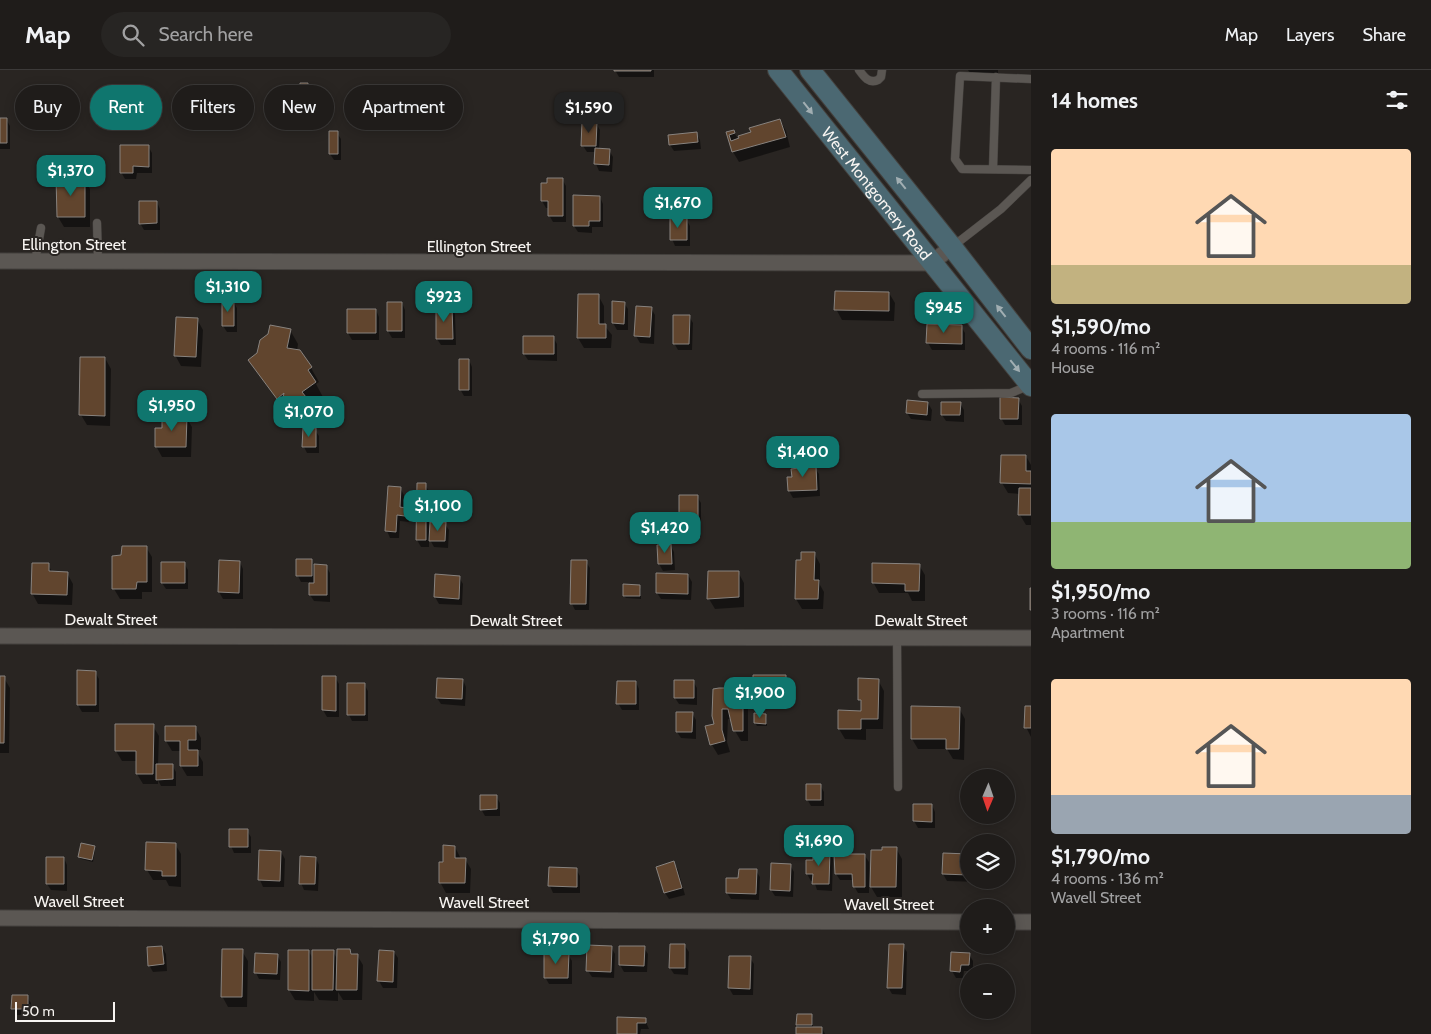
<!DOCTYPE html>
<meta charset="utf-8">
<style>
body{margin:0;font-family:Cabin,sans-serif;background:#272523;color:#f1f3f6;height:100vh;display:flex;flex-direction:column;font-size:19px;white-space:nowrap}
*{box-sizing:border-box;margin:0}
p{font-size:16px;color:#a1a1a2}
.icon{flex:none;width:28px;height:28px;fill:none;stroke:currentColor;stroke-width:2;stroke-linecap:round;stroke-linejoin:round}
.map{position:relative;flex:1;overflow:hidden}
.panel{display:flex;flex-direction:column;background:#1f1c1a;width:400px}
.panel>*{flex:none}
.guide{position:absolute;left:15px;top:15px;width:475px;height:45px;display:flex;gap:10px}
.needle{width:32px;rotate:182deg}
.controls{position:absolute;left:960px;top:699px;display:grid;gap:10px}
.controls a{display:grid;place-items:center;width:55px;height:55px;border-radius:50%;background:#1f1c1a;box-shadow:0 2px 12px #0003,0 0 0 1px #3c3a39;font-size:25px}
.scale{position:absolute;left:15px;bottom:12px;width:100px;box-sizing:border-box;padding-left:5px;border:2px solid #f7f4f1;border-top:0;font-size:14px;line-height:18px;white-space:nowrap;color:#f7f4f1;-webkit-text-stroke:4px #292522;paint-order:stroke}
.price{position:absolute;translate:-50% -42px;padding:0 11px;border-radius:10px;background:#0f766e;color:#fff;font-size:16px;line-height:32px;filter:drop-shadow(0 1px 2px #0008)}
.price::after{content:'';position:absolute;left:50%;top:30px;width:15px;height:11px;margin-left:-8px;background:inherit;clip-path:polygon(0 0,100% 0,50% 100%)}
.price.current{background:#222;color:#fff}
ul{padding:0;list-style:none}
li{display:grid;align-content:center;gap:10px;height:265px;padding:0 20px}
li span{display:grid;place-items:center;height:155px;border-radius:5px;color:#555}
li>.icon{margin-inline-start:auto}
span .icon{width:90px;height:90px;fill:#fffc;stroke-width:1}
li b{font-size:21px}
h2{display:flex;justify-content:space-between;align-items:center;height:60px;padding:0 20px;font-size:21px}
.chip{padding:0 18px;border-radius:22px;background:#1f1c1a;box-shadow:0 2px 12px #0003,0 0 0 1px #3c3a39;font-size:18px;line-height:45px}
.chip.current{background:#0f766e;color:#fff}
header{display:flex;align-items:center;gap:30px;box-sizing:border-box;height:70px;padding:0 25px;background:#1f1c1a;border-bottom:1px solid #3c3a39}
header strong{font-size:24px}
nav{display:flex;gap:28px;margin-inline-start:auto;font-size:18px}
.search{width:350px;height:45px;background:#272523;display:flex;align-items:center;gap:12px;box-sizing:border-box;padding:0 18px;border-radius:28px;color:#a1a1a2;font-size:19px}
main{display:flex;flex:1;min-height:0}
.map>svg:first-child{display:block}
.shadow{fill:#0007}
.building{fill:#61452e;stroke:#88837f}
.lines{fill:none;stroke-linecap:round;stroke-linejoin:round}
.service-casing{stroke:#44413e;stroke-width:9}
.minor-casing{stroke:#44413e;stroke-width:17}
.secondary-casing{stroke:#44413e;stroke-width:22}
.service{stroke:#5b5753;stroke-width:8}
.minor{stroke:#5b5753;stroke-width:15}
.secondary{stroke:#4b6872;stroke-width:20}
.oneway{fill:#a1aeb2}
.labels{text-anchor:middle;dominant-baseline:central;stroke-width:4;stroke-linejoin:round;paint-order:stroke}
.street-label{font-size:16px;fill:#f7f4f1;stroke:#292522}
</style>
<header>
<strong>Map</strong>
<div class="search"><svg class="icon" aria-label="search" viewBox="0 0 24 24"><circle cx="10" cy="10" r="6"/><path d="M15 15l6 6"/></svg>Search here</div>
<nav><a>Map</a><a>Layers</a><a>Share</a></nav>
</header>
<main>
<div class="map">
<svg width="1031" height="964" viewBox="0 0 1031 964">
<rect width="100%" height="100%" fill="#292522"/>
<path class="shadow" d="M615 0H654V7H619Z
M968 0H998V11L974 10Z
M307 15 309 18 308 38H301L300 35Z
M0 49H6L10 56V79H0Z
M780 50 786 61 790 77 739 92 733 82 730 72H732L728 65 733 61 740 72Z
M596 53 600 60 599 79 609 80 613 87 612 102 599 101 596 94V82H587L583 76Z
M337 63 341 69V90H334L330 84Z
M696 63 700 70 701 79 674 81 670 75Z
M148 76 152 83V103H137L136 109H125L121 102Z
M83 87 87 94V109H84L90 119V157H64L58 147 57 108 54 103Z
M562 109 566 116V152H553L549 145V138H546L542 131Z
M600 127 603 134V157H592V163L578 162 574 156Z
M157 132 160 139V160H144L140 153Z
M686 149 690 156V176H675L672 169Z
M469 218 470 221V235H461L459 232Z
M889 223 895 233 894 251 842 250 836 239Z
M598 225 604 236V255L612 265 611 278H584L578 268Z
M233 231 237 238V262H227L223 256Z
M402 233 405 240V268H392L388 261Z
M624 233 628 239V260H617L613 253Z
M452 237 455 244 456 275H441L437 269Z
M651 238 655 245 654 274 640 273 636 266Z
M376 240 379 247V270H352L348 263Z
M689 246 693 253 692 280H678L674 273Z
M197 249 203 260 201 297 181 296 175 285Z
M961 256 965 263V280H932L928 273Z
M290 260 298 274 297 281 299 282 311 298 319 312 316 314 323 327 310 336 313 342 311 354 291 350 250 290 258 284 269 265Z
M553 267 557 274V291L528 290 524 284Z
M105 288 111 299 110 356 87 355 81 345Z
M469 290 472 297V326H464L460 319Z
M1018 329 1022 336V355H1005L1001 348Z
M928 333 932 340 931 351 911 349 907 343Z
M960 333 964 340V352L946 351 942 345Z
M186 347 192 357 191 387H162L156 376 163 359Z
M315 360 319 366V383H307L304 377Z
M1002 386H1026L1031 395V455H1026L1020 445V424L1008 423 1002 413Z
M807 391 811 398H815L819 404 820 426 793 428 789 421 788 408H793Z
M425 415 429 421V453L445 454 449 460 448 478 434 477 429 468V477H421L417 470Z
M400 418 404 425 403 439H405L409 446V452L400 451 399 468H390L387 461Z
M697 426 701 433V467H684L680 460Z
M671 476 674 482 675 500 663 501 659 494Z
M146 477 152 487V522H142V529H120L114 519Z
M814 483 820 494V515L824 522 823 539H802L796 529 802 491Z
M311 490 314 496H326L330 503V532L314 531 310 525V512H301L298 506Z
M240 492 243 499V529H223L219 522Z
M586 492 590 498 589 540H575L572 534Z
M184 493 188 500V519H166L162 513Z
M48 495 53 503H67L73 514 72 535 38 534 32 523Z
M919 495 925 505V531H912L908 523H879L873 512Z
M738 502 744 513V537L715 539 709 529Z
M688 505 692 512 691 530 661 529 657 523Z
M436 506 459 507 463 514 462 535 439 534 435 527Z
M639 516 641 519V529L626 528 624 526Z
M95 602 99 609V642H82L78 635Z
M323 607H335L339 614V647H327L323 640Z
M785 607 789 613V632H758L754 625Z
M0 608H4L10 618 9 683H0Z
M463 610 466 617 465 636 441 634 437 628Z
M878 610 884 621 883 659H866V670L845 669 839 659 862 642 863 635 859 629Z
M693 611 697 618V635L679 634 675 628Z
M636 612 639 619V640H622L618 633Z
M364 614 368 621V651H352L349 645Z
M742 619 748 629V671H741L735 661 732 649H728L727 672 730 682 718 685 712 675 707 657 716 654 714 646Z
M1031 637V667L1026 657Z
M959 638 965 649 964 690 953 689 947 679H918L912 669Z
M692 643 696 650V669L681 668 677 662Z
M766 645 767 648V656H757L755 653Z
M153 656 159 666 158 695H172L176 702V716H161L158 710V714H143L137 704 138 691H122L116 681Z
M166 657H195L201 668V680H196L203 692V706H187L181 696V681H172L166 671Z
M820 715 824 722V736H811L807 729Z
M496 726 500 733V746H485L481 739Z
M932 735 935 742V758H918L914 751Z
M247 761 251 767V783H234L231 776Z
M175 774 181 784V817L169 816 166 810H153L147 800Z
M94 777 95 780 93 792 81 789 79 787Z
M455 777 461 789H465L471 799 470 823H446L440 812 444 793Z
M896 778 902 789V827H877L871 817 883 781Z
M281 782 285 789 284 817H263L260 810Z
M829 782 833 789 832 821 817 820 814 811H811L807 804Z
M969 785V810H979V812L947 811 943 804Z
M865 786 869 792V823H858L854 816V810H840L836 804Z
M64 788 67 795V821L51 820 47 814Z
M316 788 319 795 318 821 304 820 301 813Z
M674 793 678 800 685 825 669 829 665 823 657 797Z
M790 795 794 802 793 827 775 826 771 820Z
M576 799 580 806V823H553L550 816Z
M756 801 760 807 759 830 731 829 727 823Z
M685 876 689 882 688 905 674 904 670 898Z
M903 876 907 882 906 925 892 924 888 917Z
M162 877 166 884 167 901 153 902 149 895Z
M611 877 615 884 614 908 592 907 588 901Z
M644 878 648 884 647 902H624L620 895Z
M350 880 353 885H357L363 895 362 930H343L338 922V931L319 930 314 922V931L295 930 289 920 290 881 309 882 314 890 333 882 338 890Z
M242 881 248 891 247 937H228L222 926Z
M394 882 398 888 397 918H383L379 911Z
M568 884 572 891V914H549L545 907Z
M969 884 973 891V901H964L963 908H956L952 901Z
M277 885 281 892 280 910 259 909 256 903Z
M730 887 750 888 754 894 753 925H733L729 918Z
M27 927 31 933V945H17L13 938Z
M811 945 813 948V958H822L825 964H797L800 958 797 955Z
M619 949 645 950 649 959H641L640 964H618Z"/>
<path class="building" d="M614 0H651V1H614Z
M300 13H308L307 35H298Z
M0 48H7V73H0Z
M780 49 786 67 732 82 726 62 734 60 735 63 729 65 731 71 739 68 738 66 751 62 749 58Z
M582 52H597L596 76H581Z
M329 61H338V84H329Z
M697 62 698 72 669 75 668 65Z
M120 75H149V97L133 96V103H120Z
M595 78 610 79 609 95 594 94Z
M53 86H84V102L53 103Z
M56 107H85V147H57Z
M547 108H563V146H548V131H541V113H547Z
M573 125 600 126V151H589V156H573Z
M139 131H157V153L139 154Z
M670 148H687V170H670Z
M458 216H469V233H458Z
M835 221 889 222V241L834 240Z
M578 224H599V254H606V268H577Z
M222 230H234V256H222Z
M612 231 625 232 624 254 612 253Z
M387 232H402V261H387Z
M436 236H452L453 269H436Z
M636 236 652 237 650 267 634 266Z
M347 239H376V263H347Z
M673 245H690L689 274H673Z
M176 247 198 248 196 287 174 286Z
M927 254 962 255V274L926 273Z
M270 255 291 259 287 278 300 280 312 297 308 300 316 312 302 322 306 327 303 341 281 336 284 323 277 329 248 290 257 283 260 270 268 264Z
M523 266H554V284H523Z
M80 287H105V346L79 345Z
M459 289H469V320H459Z
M1000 327 1019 328 1018 349H1000Z
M907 330 928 332 927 345 906 343Z
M941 332H961L960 345H941Z
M162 345 187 346 186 377H155V358H162Z
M303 358H316V377H302Z
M1001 385H1026V401H1031V414L1000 413Z
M808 390 809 397 816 396 817 420 788 421 787 407H792L791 399 799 398 798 391Z
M417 413H426V470H416Z
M388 416 401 417 400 437 406 438 405 446 397 445 396 462 385 461Z
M1019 418H1031V445H1018Z
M679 425H698V461H679Z
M430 452H446L445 471H429Z
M671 474 672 494H658L657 475Z
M122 476H147V512H137L136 519H112V486L121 485Z
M801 482H815L814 510H819L818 529H795L796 490H801Z
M296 489H312V506H296Z
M219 490 240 491 239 523 218 522Z
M571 490H587L586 534H570Z
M161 492H185V513H161Z
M32 493H49V501L68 502 67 525 31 524Z
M872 493 920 494 919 521H905V514L872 513Z
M314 494 327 495V525H309V513H314Z
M708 501H739V527L707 529Z
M656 503 688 504V524L656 523Z
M435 504 460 506 459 529 434 527Z
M623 514 640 515V526H623Z
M1030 518H1031V540H1030Z
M77 600 96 601V635H77Z
M753 605H786V626H753Z
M0 606H5L4 673H0Z
M322 606H336V641L322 640Z
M437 608 463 609 462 629 436 628Z
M858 608 879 609 878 649H861V659H838V640L861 641V630H858Z
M674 610H694V628H674Z
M617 611H636V634H616Z
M347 613H365V645H347Z
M719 618H743V661H733L728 639H722V660L725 671 710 675 705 656 714 654 712 646 713 619Z
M911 636 960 637 959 679H946V669H911Z
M1025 636H1031V658H1024Z
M676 642H693L692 662H676Z
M754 643 766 644V654L754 653Z
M115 654H154L153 704H136V681H115Z
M165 656H196V670H188V680H198V696H180V671H165Z
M156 694H173V709L156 710Z
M806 714H821V730H806Z
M480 725H497V739L480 740Z
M913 734H932V752L913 751Z
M229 759H248V777H229Z
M146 772 176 773V806H162V801L145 800Z
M81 773 95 776 92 790 78 787Z
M443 775 455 776V788H466L465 813H439V792H443Z
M882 777H897L896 817H870L871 780H882Z
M259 780 281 781 280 811 258 810Z
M813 780 830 781 829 814H812L813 804H806V790H813Z
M943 783 969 784V805L942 804Z
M834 784H865V817H853L852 804H835Z
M300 786 316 787 315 814H299Z
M46 787H64V814H46Z
M674 791 682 818 664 823 656 797Z
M771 793 791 794 790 821 770 820Z
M549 797 577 798V817L548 816Z
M739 799H757L756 824 726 823V808H738Z
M670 874H685V898H669Z
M889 874H904L902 918H887Z
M587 875 612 876 611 902 586 901Z
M162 876 164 894 148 896 147 877Z
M619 876H645L644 896 619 895Z
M222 879H243L242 927H221Z
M337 879H350L351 884H358L357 920H336Z
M288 880H309V921L288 920Z
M312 880H334L333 920H312Z
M379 880 394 881 393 912 377 911Z
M544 882 569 883 568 908H544Z
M951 882 970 883 969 895H961L960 902 950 901Z
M255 883 278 884 277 904 254 903Z
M729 886H751L750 919 728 918Z
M12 925H28V939H11Z
M797 944H812V955H796Z
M617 947 646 948V953H637V964H617Z
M796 957H822V964H796Z"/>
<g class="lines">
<defs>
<path id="service" d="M859 0C864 7 869 14 878 10L881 7 882 0
M1031 9 960 6 955 89 962 99 1031 100
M993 99 996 7
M97 153 98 192
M952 177 1001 139 1031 110
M35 192 41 158
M922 324 1011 323 1028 316
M897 568 898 717"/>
<path id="minor" d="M0 191 931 193 952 177
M0 566 1031 568
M0 848 969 852
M1006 852H1031"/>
<g id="secondary">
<path id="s1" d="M778 0 1031 316"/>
<path d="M810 0 952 177 1031 279"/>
</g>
</defs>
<use href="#service" class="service-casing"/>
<use href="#minor" class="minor-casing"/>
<use href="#secondary" class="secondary-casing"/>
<use href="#service" class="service"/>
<use href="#minor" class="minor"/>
<use href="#secondary" class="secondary"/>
</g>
<defs><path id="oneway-solid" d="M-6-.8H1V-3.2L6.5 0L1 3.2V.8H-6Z" transform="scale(1.25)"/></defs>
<g class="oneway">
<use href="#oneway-solid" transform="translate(808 38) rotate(52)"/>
<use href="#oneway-solid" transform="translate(901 113) rotate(-129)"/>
<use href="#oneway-solid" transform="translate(1001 241) rotate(-128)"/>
<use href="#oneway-solid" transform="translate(1015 296) rotate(51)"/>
</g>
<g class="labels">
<g class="street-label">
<text stroke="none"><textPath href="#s1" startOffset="158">West Montgomery Road</textPath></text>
<text x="74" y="174">Ellington Street</text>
<text x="479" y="176">Ellington Street</text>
<text x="111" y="549">Dewalt Street</text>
<text x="516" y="550">Dewalt Street</text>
<text x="921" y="550">Dewalt Street</text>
<text x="79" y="831">Wavell Street</text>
<text x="484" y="832">Wavell Street</text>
<text x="889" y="834">Wavell Street</text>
</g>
</g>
</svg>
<div class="controls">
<a><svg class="needle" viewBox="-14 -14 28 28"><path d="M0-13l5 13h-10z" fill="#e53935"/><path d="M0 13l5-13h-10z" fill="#a1a1a2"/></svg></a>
<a><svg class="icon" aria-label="layers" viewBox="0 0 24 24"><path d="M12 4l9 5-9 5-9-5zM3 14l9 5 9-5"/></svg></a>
<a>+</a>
<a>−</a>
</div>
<div class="scale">50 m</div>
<b class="price current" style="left:589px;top:64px">$1,590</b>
<b class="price" style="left:71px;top:127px">$1,370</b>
<b class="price" style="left:678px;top:159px">$1,670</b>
<b class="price" style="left:228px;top:243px">$1,310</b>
<b class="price" style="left:444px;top:253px">$923</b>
<b class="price" style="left:944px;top:264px">$945</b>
<b class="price" style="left:172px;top:362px">$1,950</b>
<b class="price" style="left:309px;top:368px">$1,070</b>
<b class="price" style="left:803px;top:408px">$1,400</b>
<b class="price" style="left:438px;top:462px">$1,100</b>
<b class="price" style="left:665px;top:484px">$1,420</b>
<b class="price" style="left:760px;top:649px">$1,900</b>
<b class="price" style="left:819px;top:797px">$1,690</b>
<b class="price" style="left:556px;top:895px">$1,790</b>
<div class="guide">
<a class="chip">Buy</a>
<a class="chip current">Rent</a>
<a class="chip">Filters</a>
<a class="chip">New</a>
<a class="chip">Apartment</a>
</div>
</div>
<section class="panel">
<h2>14 homes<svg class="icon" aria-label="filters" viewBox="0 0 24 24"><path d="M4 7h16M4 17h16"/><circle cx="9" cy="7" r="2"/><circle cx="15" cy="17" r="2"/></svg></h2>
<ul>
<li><span style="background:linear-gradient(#ffd9b3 75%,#c2b280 0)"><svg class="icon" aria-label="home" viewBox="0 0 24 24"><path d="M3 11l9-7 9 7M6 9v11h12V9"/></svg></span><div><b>$1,590/mo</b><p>4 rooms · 116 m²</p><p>House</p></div></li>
<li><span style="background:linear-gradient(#a9c7e8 70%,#8fb573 0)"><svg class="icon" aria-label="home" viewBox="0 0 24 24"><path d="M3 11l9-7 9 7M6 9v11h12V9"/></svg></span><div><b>$1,950/mo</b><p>3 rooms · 116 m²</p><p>Apartment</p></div></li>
<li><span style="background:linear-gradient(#ffd9b3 75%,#9aa5b1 0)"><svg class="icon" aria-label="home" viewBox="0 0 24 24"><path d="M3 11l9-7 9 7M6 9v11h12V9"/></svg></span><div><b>$1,790/mo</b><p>4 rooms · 136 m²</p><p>Wavell Street</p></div></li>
</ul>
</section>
</main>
